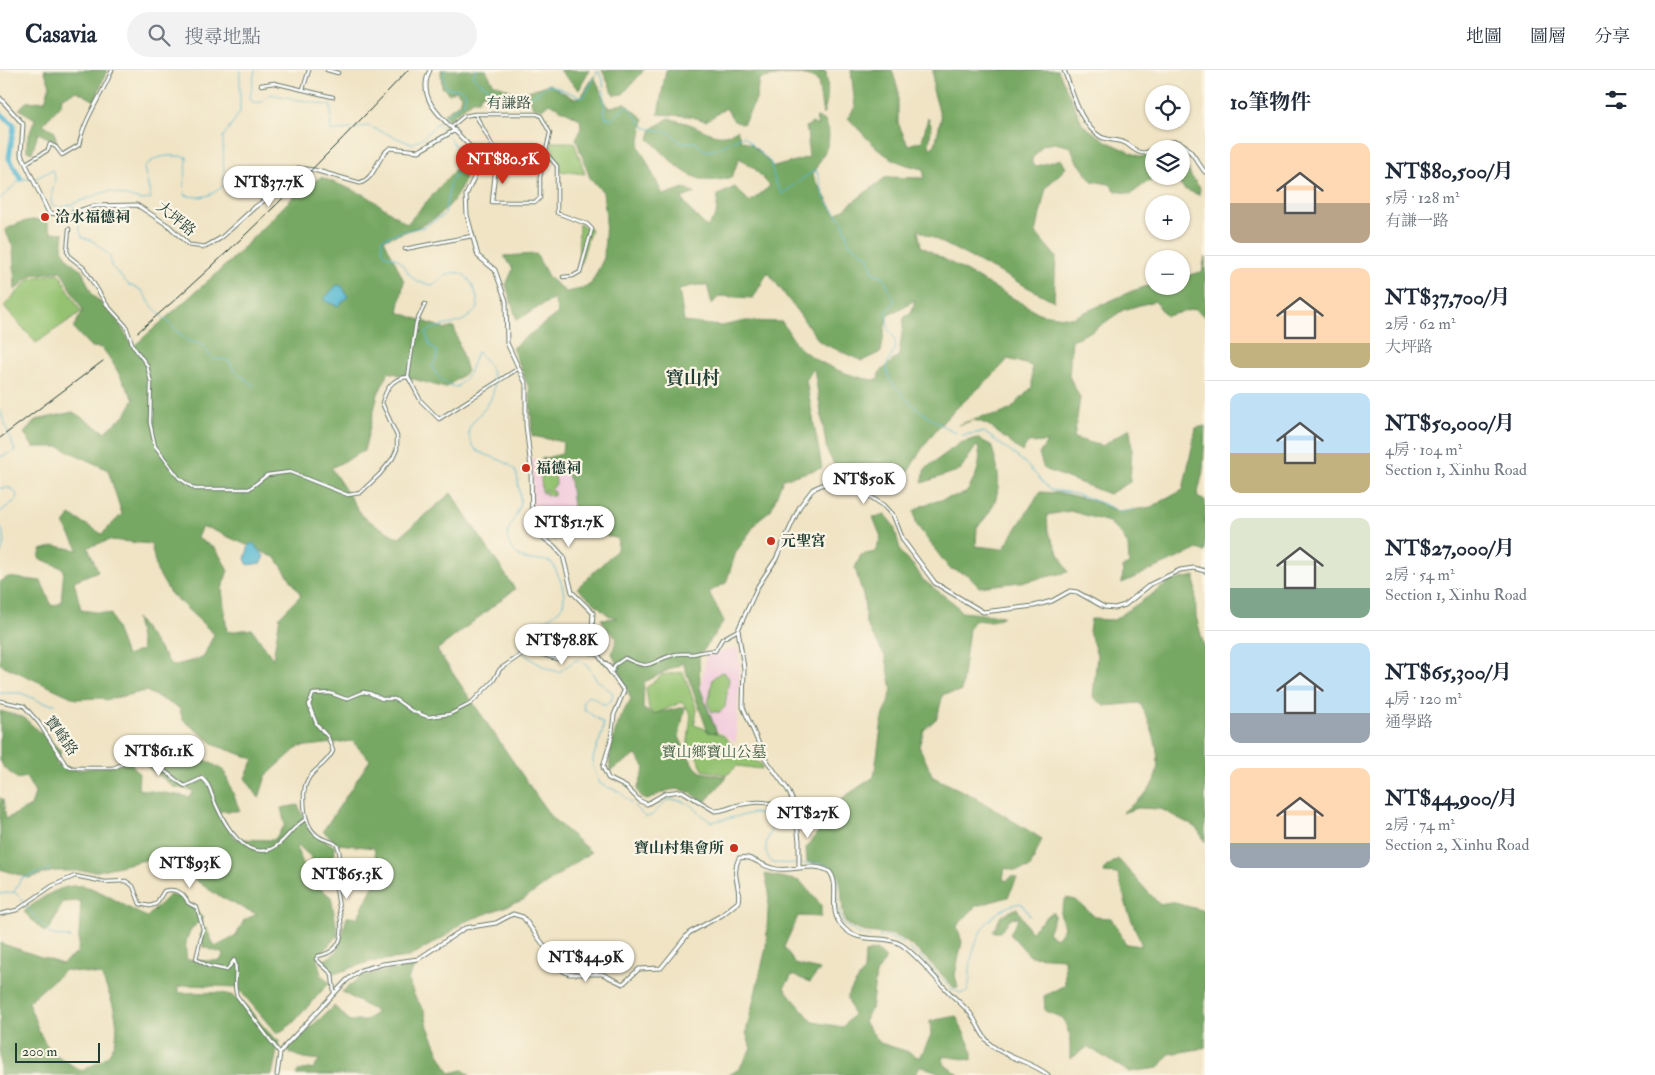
<!DOCTYPE html>
<html lang="zh-TW">
<meta charset="utf-8">
<style>
body{margin:0;font-family:"IM FELL Double Pica","Noto Serif TC",serif;background:#f2f2f3;color:#1f2937;height:100vh;display:flex;flex-direction:column;font-size:19px;white-space:nowrap}
*{box-sizing:border-box;margin:0}
p{font-size:16px;color:#747a83}
.icon{flex:none;width:28px;height:28px;fill:none;stroke:currentColor;stroke-width:2;stroke-linecap:round;stroke-linejoin:round}
.map{position:relative;flex:1;overflow:hidden}
.side{display:flex;flex-direction:column;background:#fff;width:450px}
.side>*{flex:none}
.fabs{position:absolute;left:1145px;top:15px;display:grid;gap:10px}
.fabs a{display:grid;place-items:center;width:45px;height:45px;border-radius:50%;background:#fff;box-shadow:0 1px 4px #0004;font-size:25px}
.scale{position:absolute;left:15px;bottom:12px;width:85px;box-sizing:border-box;padding-left:5px;border:2px solid #1f3d34;border-top:0;font-size:14px;line-height:18px;white-space:nowrap;color:#1f3d34;-webkit-text-stroke:4px #fcf5e5;paint-order:stroke}
.price{position:absolute;translate:-50% -42px;padding:0 11px;border-radius:18px;background:#fff;color:#222;font-size:16px;line-height:32px;filter:drop-shadow(0 1px 2px #0008)}
.price::after{content:'';position:absolute;left:50%;top:30px;width:15px;height:11px;margin-left:-8px;background:inherit;clip-path:polygon(0 0,100% 0,50% 100%)}
.price.selected{background:#c8321e;color:#fff}
ul{padding:0;list-style:none}
li{display:flex;align-items:center;gap:15px;height:125px;padding:0 25px}
li+li{border-top:1px solid #e0e1e3}
li span{display:grid;place-items:center;flex:none;width:140px;height:100px;border-radius:10px;color:#555}
li>.icon{margin-inline-start:auto}
span .icon{width:60px;height:60px;fill:#fffc;stroke-width:1}
li b{font-size:21px}
h2{display:flex;justify-content:space-between;align-items:center;height:60px;padding:0 25px;font-size:21px}
header{display:flex;align-items:center;gap:30px;box-sizing:border-box;height:70px;padding:0 25px;background:#fff;border-bottom:1px solid #e0e1e3}
header strong{font-size:24px}
nav{display:flex;gap:28px;margin-inline-start:auto;font-size:18px}
.search{width:350px;height:45px;background:#f2f2f3;display:flex;align-items:center;gap:12px;box-sizing:border-box;padding:0 18px;border-radius:28px;color:#747a83;font-size:19px}
main{display:flex;flex:1;min-height:0}
.map>svg:first-child{display:block}
.built{fill:#f3cfde}
.green{fill:#94c271;stroke:#5a8052}
.forest{fill:#77a863;stroke:#4b724c;fill-rule:evenodd}
.water{fill:#54b8d3;stroke:#3a7a84}
.lines{fill:none;stroke-linecap:round;stroke-linejoin:round}
.stream{stroke:#54b8d3;stroke-width:1}
.river{stroke:#54b8d3;stroke-width:5}
.minor-casing{stroke:#687767;stroke-width:4.5}
.tertiary-casing{stroke:#687767;stroke-width:5}
.minor{stroke:#fff;stroke-width:2.5}
.tertiary{stroke:#fff;stroke-width:3}
.rail{stroke:#1f3d34;stroke-width:1}
.poi-dot{fill:#c8321e;stroke:#fcf5e5;stroke-width:2}
.labels{text-anchor:middle;dominant-baseline:central;stroke-width:4.5;stroke-linejoin:round;paint-order:stroke}
.street-label{font-size:15px;fill:#1f3d34;stroke:#fcf5e5}
.poi-label{font-size:15px;font-weight:bold;fill:#1f3d34;stroke:#fcf5e5;text-anchor:start}
.park-label{font-size:15px;fill:#3c5e43;stroke:#fcf5e5}
.quarter-label{font-size:18px;font-weight:bold;fill:#1f3d34;stroke:#fcf5e5}
</style>
<header>
<strong>Casavia</strong>
<div class="search"><svg class="icon" aria-label="search" viewBox="0 0 24 24"><circle cx="10" cy="10" r="6"/><path d="M15 15l6 6"/></svg>搜尋地點</div>
<nav><a>地圖</a><a>圖層</a><a>分享</a></nav>
</header>
<main>
<div class="map">
<svg width="1205" height="1005" viewBox="0 0 1205 1005">
<rect width="100%" height="100%" fill="#fcf5e5"/>
<filter id="ink" filterUnits="userSpaceOnUse"><feTurbulence type="fractalNoise" baseFrequency=".02" numOctaves="2"/><feDisplacementMap in="SourceGraphic" scale="10" xChannelSelector="R" yChannelSelector="G"/><feConvolveMatrix kernelMatrix="1 2 1 2 8 2 1 2 1" color-interpolation-filters="sRGB"/></filter>
<filter id="wash" filterUnits="userSpaceOnUse"><feTurbulence type="fractalNoise" baseFrequency=".0096" numOctaves="4" result="noise"/><feDisplacementMap in="SourceGraphic" scale="20" xChannelSelector="R" yChannelSelector="G"/><feGaussianBlur stdDeviation="1.12" result="paint"/><feColorMatrix in="noise" values="0 0 0 0 0 0 0 0 0 0 0 0 0 0 0 0 0 1.4 0 .05"/><feComposite in="paint" operator="in"/></filter>
<g filter="url(#wash)">
<rect width="100%" height="100%" fill="#f0e4c5"/>
<path class="built" d="M532 388 560 396 572 408 578 454 542 465 537 461 533 454Z
M738 578 740 596 736 673 718 661 698 637 706 584Z"/>
<path class="green" d="M552 72H574L585 104 560 101 558 91 549 82Z
M579 154 591 159 578 202Z
M59 203 81 242 36 273 4 236 31 208Z
M540 394H542V399L550 396 555 400 556 414 550 421H554V426L545 425 547 420 545 419 544 423H542Z
M683 602 697 640 694 655 723 665 737 680 761 694 762 699 737 696 727 705 703 700 697 687 687 680 691 644 682 632 655 644 649 640 646 618 662 605Z
M721 602 725 603 729 609 725 637 720 642H712L708 634 713 608Z"/>
<path class="forest" d="M44 0H107L95 31 77 21 62 27 61 35 43 54 54 61 57 72 38 63 32 83 27 81V71L35 49 19 39 26 32 45 31 50 15Z
M441 0H486L493 13 519 24 549 14 573 28 581 27 594 6 608 38 625 33 644 49 639 76 663 125 684 118 696 123 682 128 689 139 707 157 716 146 718 125 735 117 750 132 770 116 754 98 739 88 732 107C693 120 675 94 649 69L652 59 669 48C676 51 685 52 692 55 708 62 720 71 737 60L741 70 751 74 774 97 809 87C807 76 809 67 806 57L812 53 818 56 816 48 824 50C837 69 821 88 812 105L836 145 886 107 924 108V99C884 92 875 76 848 48L855 37 851 0H892L898 19V53L908 75 922 71 928 48 931 55 929 79 935 75 941 48 933 20V0H1058L1083 55 1106 71 1141 87 1154 83V106H1162L1146 113 1131 124 1116 121 1109 114 1092 111 1075 88 1071 77 1055 73 1043 75 1032 89V94L1037 96 1061 89 1066 98 1046 117 1036 163 1056 187 1054 231 918 160 921 176 1041 244 1072 248 1132 221 1154 214V216H1181V207L1202 202 1205 187V247L1195 239 1166 246 1155 231 1123 240 1094 260 1072 270 1069 306 1080 328 1074 368 1102 376 1130 358 1132 379 1130 412 1109 424 1044 399 1039 384 1047 372 1028 373 1022 382 987 354 974 350 958 355 984 346 998 345 1011 339 1032 317V296L1008 289C989 312 964 329 944 351 927 368 912 394 901 416L836 398 827 381 814 298 806 310 822 398 783 409 771 440 759 449 736 482 726 513 709 522 724 551 699 587 700 618 717 663 708 662 683 593 644 612 643 639 653 644 685 637 679 667 693 695 701 702 727 707 705 732C681 715 673 716 648 730L643 729 637 720 645 698 636 685 610 701C608 676 618 649 631 629L612 583 617 568 609 561 601 549 617 548 608 545 577 518 617 480 618 469C601 462 572 464 554 470L547 466 575 455 570 411 562 395 541 389 562 384 563 372 532 366 530 320 512 278 558 243 554 228 517 250 506 215 513 199 504 186 536 184 549 208 566 222 581 219 591 214 604 188 606 147 603 122 590 108 576 69 581 58 580 49 549 33 542 39 533 37 530 29 482 24 479 30H473L448 50 444 44 459 33 461 26 456 20 449 24 442 17ZM768 202 820 272 862 291 881 282 887 246 915 230 912 241 904 248 899 285 879 303 878 310C856 310 816 293 800 278 793 271 788 260 782 252L746 251 721 256 684 252 679 219 697 215H707L712 234 719 226 753 228Z
M559 0H589L579 20Z
M602 0H644L623 24 614 25Z
M666 0H727L750 3 760 0H822L826 2C828 18 829 29 823 45L818 11C797 0 782 5 759 9L756 30 743 54 734 51 726 38 706 51 689 46 658 44Z
M1181 83 1191 106 1200 118 1199 125 1184 119 1174 109V106H1181Z
M469 93C457 144 431 154 384 169L404 211 398 242 446 259 454 257 467 302 445 318 389 302 378 324 364 381 331 398 363 447 398 468 451 423 515 519 437 580 551 747 591 782 523 830 464 852 444 867 409 887 369 892 334 904 322 892 338 881 347 847H358L379 804 374 778 338 774 323 761 370 690 352 671 298 677 266 706 259 728 245 708 254 689 217 676 183 650 179 638 146 621 105 630 102 628 76 629 0 594V512L8 507 41 511 52 536 61 533 64 499 39 488 41 480 55 476 79 480 64 455 70 445 102 464 122 444 108 400 60 377H33L24 363 36 350 73 342 105 362 125 345 134 329C122 312 115 293 102 278L91 277 73 258 83 241 61 201 32 205 15 220 13 177 5 160C17 153 32 147 47 151L51 162 64 163 62 179 70 191 82 201 92 224 117 250 133 277 227 194 295 125 321 107 367 126 407 154 457 97ZM201 458H208L276 488 301 525 280 546 273 589 252 559 227 562 222 519 228 500 216 479 197 468ZM110 470 151 474 157 501 170 523 214 564 203 588 172 596 136 548 142 580 126 586 111 544 81 540 74 511 98 501 88 477Z
M1205 356 1203 401 1197 427 1205 431V482L1198 479 1122 513 1123 497 1129 494 1128 476 1121 464 1109 452 1070 441 1047 445 1048 461 1068 502 1028 511 979 517 968 505 949 498 916 454 914 441 923 435 966 423C975 410 984 390 977 375L960 400 922 413 925 399 960 373 977 368 991 375C1002 407 1003 432 977 457L976 476 1003 479 1040 422 1061 423 1091 430 1120 442 1151 437 1183 420 1196 358Z
M885 445 894 456 901 483 915 497 922 509 955 534 961 542 1003 546C994 553 985 551 975 550L969 559 961 622 943 624 937 648 924 660 919 676 933 707 973 726 1042 769 1030 798 1015 801 1005 798 1003 809 1007 811 1011 806 1017 808 1008 827 976 836 957 856 962 872 955 905 958 918H954C939 902 913 871 892 865 871 861 864 866 845 852 837 820 852 792 807 792L806 778 821 758 838 731 874 707 882 651 892 620 886 588 866 554 864 529 855 498 861 485 875 482 881 467 873 447Z
M1195 506 1196 546 1205 580V772L1197 758 1161 739 1138 738 1122 743C1131 735 1143 728 1149 719 1168 695 1152 657 1140 633L1104 636 1093 627 1097 585 1089 561 1091 549 1114 550 1171 511Z
M0 641 23 647 61 681 56 694 78 700 131 693 139 704 138 719 190 727 194 721 174 717 144 694 150 676 176 672 224 701 240 741H218L236 769 274 770 285 755 281 738 298 735 309 759 335 777 333 816 312 798 311 787 298 775 297 780 311 811 331 827 338 865 317 888 321 904 329 913 292 954 277 964 237 917 188 915 177 917 180 923C192 923 221 921 231 925 252 935 260 959 279 971L272 1005H0V873L62 894 78 882 81 831 63 832 49 860 44 862 24 842C41 827 68 809 91 818 110 825 128 839 147 847L169 825 183 828 203 848C188 860 183 871 187 890L220 891 224 884 203 877 200 864 206 858 215 877 236 866 244 850 257 844C233 834 212 824 191 806L192 798 177 789H149L98 801H54L29 808 0 799V727L3 730 6 749 31 736 35 723 26 707 18 709 4 698 0 690ZM65 900 101 905C111 927 126 961 109 984 103 991 90 996 82 1001 41 978 44 973 28 932Z
M1118 789 1159 834 1171 832 1205 841V978L1169 984 1159 998 1129 1002 1088 977 1070 989V966L1063 948 1045 941 1044 926 1065 915 1064 888 1030 886 1010 864 1019 847 1011 848 1000 862H993L1001 846 1017 838 1030 862 1052 842 1055 845 1048 863 1056 868 1064 858 1060 843 1066 828 1076 830 1095 847 1111 848 1126 874 1142 876 1128 841 1118 804 1104 803 1105 798Z
M765 804 800 811 821 835V847L798 846 784 877 795 894 820 900 810 912 792 905 784 918 813 952 843 957 853 945 847 926 864 901 865 883 876 880 886 888 876 904 871 939 864 952 880 973 906 981 920 988 931 965 930 951 956 946 972 980V990L942 986 945 995 959 1005H939L938 1002 920 996 915 1005H729L739 999 751 979 746 962 766 878 769 822Z
M415 896 408 909 414 925 425 942 428 957 440 985 450 1003 463 1000 470 1005H296L298 1001 314 998 320 990 304 988 289 983 288 978 334 936 350 951H365L377 942 342 922 361 906Z"/>
<path class="water" d="M337 215 342 216 348 227 338 236 327 232 324 229Z
M253 473 264 486 261 493 248 495 245 489 249 475Z"/>
<g class="lines">
<path class="stream" d="M255 0 250 27 253 33 262 32 270 24 331 36V62L368 56 412 74 424 67 437 53 446 63
M476 0 473 6C480 17 514 29 527 27 535 26 541 20 547 15 561 17 571 25 584 27L598 1 603 9 605 47 612 49 627 36 646 58 669 62 682 73 695 72 705 81C720 81 730 70 744 66L771 93 775 112 782 124 816 99 825 129 843 152 849 173 869 187 873 203 883 206 895 231 887 241C887 247 887 255 889 260 891 263 894 267 895 270 898 281 889 286 887 295 882 317 937 356 956 362
M438 52 464 32 466 23 460 19 447 18 443 7 445 0
M448 66 465 91 450 113 445 144 424 157 400 162 382 169V179L386 185 398 189 411 206 418 212 432 215C438 213 443 206 449 204 469 196 478 224 478 238 458 261 443 250 426 263L430 276 437 281 436 291 432 296C436 307 446 316 457 317L469 304 477 282C493 295 500 316 488 334 483 342 473 349 469 359 467 366 472 374 476 380 487 387 505 389 514 399 517 403 518 409 518 414 519 420 521 427 520 433 517 453 494 464 519 486 529 494 542 487 552 493 558 504 567 521 563 534 558 550 498 566 528 587 539 594 547 600 559 602L574 591 580 590 588 596 596 609 613 623 611 631 605 635 589 625 583 631 584 639 603 653C604 668 592 680 593 695 594 701 598 708 600 714L620 722 645 747 651 746 667 730C692 729 693 739 711 752L754 743 774 746C774 766 757 774 772 793L820 794 832 798 838 811 837 836 843 854 859 864 870 867
M35 109 52 100C60 110 48 123 52 135L61 138 108 121 141 130 151 129 144 98C156 84 170 85 187 87 187 100 183 111 185 125 201 129 211 127 224 115L223 67 240 42V0
M0 129 21 109H31
M73 136 82 167 93 171 110 186 111 196 129 215 141 220 153 237 186 270 203 275 212 289 228 290 235 301 254 316
M0 340 15 381 0 387
M962 365 984 362 1024 392 1050 420C1078 422 1098 431 1123 443L1134 439
M0 418H11L17 425 16 430 0 442
M0 455 5 470 0 486
M0 623H21L44 633 55 634
M14 822 21 809 50 799
M0 824 14 822C24 830 23 833 30 841 36 849 43 854 49 864L71 868
M879 867H889L903 874
M908 878 924 890 951 919 960 923 967 922C971 911 969 902 971 891 976 863 992 837 1021 833L1030 846"/>
<path class="river" d="M0 43 14 55 9 88 21 109"/>
</g>
</g>
<g filter="url(#ink)">
<g class="lines">
<defs>
<path id="minor" d="M327 0 338 3
M261 15 274 13 333 27
M303 19 309 0
M451 57 464 46 475 44H537L541 46 550 63 540 107V128L536 132H492L497 84 475 44
M546 83 557 96V143L587 154 592 159 580 202 573 206 563 207
M26 93 48 80 50 74 56 77 62 85 79 75C84 48 102 26 112 0
M69 159 67 181 70 187 84 198 107 235 126 256 133 276 147 295 151 313 150 353 155 376 179 408 195 419H249L267 405 290 402 348 425 360 423 380 404 393 388 397 379V366L382 333C386 319 392 308 408 307L421 331 439 349 519 298
M405 179 472 166
M408 307 416 253 425 234
M606 593 613 601 615 595 625 588C652 602 648 592 673 585 679 583 685 584 692 584 700 583 705 580 715 581L722 569 738 560
M0 631 24 636 39 653 66 695 71 698H113L151 682 157 683 160 698C169 703 176 711 185 716L202 708C211 715 211 725 216 735 225 755 244 789 271 779 284 774 292 756 306 749
M0 844 17 840 52 816 75 806 105 812 126 811 133 816 140 834 150 836 156 834 164 821C174 818 184 822 188 833L197 838 203 859 196 889 208 896 227 900 234 890C239 900 232 913 237 926L280 983
M334 923 332 904 316 889 318 886C356 879 337 841 336 815 335 803 343 789 338 777 336 771 326 771 321 768 307 761 304 742 304 728 303 700 324 700 333 681L328 667 317 655 309 635 313 624 330 623 346 629 363 622 369 623 382 629H395L412 641 428 647 450 644 470 634 493 611 500 599 528 580 557 589 577 578 597 584"/>
<path id="tertiary" d="M430 0C411 38 463 59 478 88V99L466 125 467 145 478 186 495 200 506 231 507 273 526 314V355L531 398 532 454 537 463 554 476 563 486 572 522 593 543 591 575 624 621 614 645 611 670 603 697 608 708 626 717 640 731 647 734 666 723 682 721 715 741C722 741 729 738 735 736 761 729 780 730 795 754
M1064 0C1073 22 1079 54 1101 67 1109 71 1119 69 1127 74 1137 81 1141 87 1154 79
M0 28 23 54 21 84 49 143 66 145 94 136 137 135 169 156 189 175 205 177 221 168 255 137 276 122 298 98 314 100 360 113C376 108 376 87 390 78L419 81 455 60
M1154 79C1184 59 1190 83 1205 102
M799 798V771L795 736 788 720 765 688 743 637 744 598 738 560 758 516 776 489 800 436 813 419 826 413 848 412 883 435 894 447 903 470 935 513 983 542 1034 536 1052 531 1070 521 1077 522 1104 537 1115 538 1125 535 1151 514 1180 500 1194 498 1205 501
M277 1005 280 983 285 976 347 910 361 900 383 894 418 889 465 858 496 853 513 844 523 847 562 900 569 904H602L623 914 639 899 661 898 689 863 722 845 738 832C742 816 730 806 739 788 751 785 760 795 772 798 790 804 812 790 830 802 841 817 827 840 842 856 859 876 883 863 902 875 919 887 931 904 945 918 953 927 962 934 970 943 978 953 981 966 991 975 1008 989 1031 991 1048 1005"/>
</defs>
<use href="#minor" class="minor-casing"/>
<use href="#tertiary" class="tertiary-casing"/>
<use href="#minor" class="minor"/>
<use href="#tertiary" class="tertiary"/>
<path class="rail" d="M138 262C234 180 322 91 408 0
M0 368 103 291"/>
</g>
</g>
<g class="poi-dot">
<circle cx="45" cy="147" r="5"/>
<circle cx="526" cy="398" r="5"/>
<circle cx="771" cy="471" r="5"/>
<circle cx="734" cy="778" r="5"/>
</g>
<g class="labels">
<g class="street-label">
<text x="509" y="33">有謙路</text>
<text transform="translate(176 149) rotate(39)">大坪路</text>
<text transform="translate(61 666) rotate(54)">寶峰路</text>
</g>
<g class="poi-label">
<text x="55" y="147">洽水福德祠</text>
<text x="536" y="398">福德祠</text>
<text x="781" y="471">元聖宮</text>
<text x="724" y="778" text-anchor="end">寶山村集會所</text>
</g>
<g class="park-label">
<text x="714" y="682">寶山鄉寶山公墓</text>
</g>
<g class="quarter-label">
<text x="693" y="308">寶山村</text>
</g>
</g>
</svg>
<div class="fabs">
<a><svg class="icon" aria-label="locate" viewBox="0 0 24 24"><circle cx="12" cy="12" r="6"/><path d="M12 2v4M12 18v4M2 12h4M18 12h4"/></svg></a>
<a><svg class="icon" aria-label="layers" viewBox="0 0 24 24"><path d="M12 4l9 5-9 5-9-5zM3 14l9 5 9-5"/></svg></a>
<a>+</a>
<a>−</a>
</div>
<div class="scale">200 m</div>
<b class="price selected" style="left:503px;top:115px">NT$80.5K</b>
<b class="price" style="left:269px;top:138px">NT$37.7K</b>
<b class="price" style="left:864px;top:435px">NT$50K</b>
<b class="price" style="left:569px;top:478px">NT$51.7K</b>
<b class="price" style="left:562px;top:596px">NT$78.8K</b>
<b class="price" style="left:159px;top:707px">NT$61.1K</b>
<b class="price" style="left:808px;top:769px">NT$27K</b>
<b class="price" style="left:190px;top:819px">NT$93K</b>
<b class="price" style="left:347px;top:830px">NT$65.3K</b>
<b class="price" style="left:586px;top:913px">NT$44.9K</b>
</div>
<section class="side">
<h2>10筆物件<svg class="icon" aria-label="filters" viewBox="0 0 24 24"><path d="M4 7h16M4 17h16"/><circle cx="9" cy="7" r="2"/><circle cx="15" cy="17" r="2"/></svg></h2>
<ul>
<li><span style="background:linear-gradient(#ffd9b3 60%,#b9a48a 0)"><svg class="icon" aria-label="home" viewBox="0 0 24 24"><path d="M3 11l9-7 9 7M6 9v11h12V9"/></svg></span><div><b>NT$80,500/月</b><p>5房 · 128 m²</p><p>有謙一路</p></div></li>
<li><span style="background:linear-gradient(#ffd9b3 75%,#c2b280 0)"><svg class="icon" aria-label="home" viewBox="0 0 24 24"><path d="M3 11l9-7 9 7M6 9v11h12V9"/></svg></span><div><b>NT$37,700/月</b><p>2房 · 62 m²</p><p>大坪路</p></div></li>
<li><span style="background:linear-gradient(#bfe0f5 60%,#c2b280 0)"><svg class="icon" aria-label="home" viewBox="0 0 24 24"><path d="M3 11l9-7 9 7M6 9v11h12V9"/></svg></span><div><b>NT$50,000/月</b><p>4房 · 104 m²</p><p>Section 1, Xinhu Road</p></div></li>
<li><span style="background:linear-gradient(#dfe7d0 70%,#7fa58c 0)"><svg class="icon" aria-label="home" viewBox="0 0 24 24"><path d="M3 11l9-7 9 7M6 9v11h12V9"/></svg></span><div><b>NT$27,000/月</b><p>2房 · 54 m²</p><p>Section 1, Xinhu Road</p></div></li>
<li><span style="background:linear-gradient(#bfe0f5 70%,#9aa5b1 0)"><svg class="icon" aria-label="home" viewBox="0 0 24 24"><path d="M3 11l9-7 9 7M6 9v11h12V9"/></svg></span><div><b>NT$65,300/月</b><p>4房 · 120 m²</p><p>通學路</p></div></li>
<li><span style="background:linear-gradient(#ffd9b3 75%,#9aa5b1 0)"><svg class="icon" aria-label="home" viewBox="0 0 24 24"><path d="M3 11l9-7 9 7M6 9v11h12V9"/></svg></span><div><b>NT$44,900/月</b><p>2房 · 74 m²</p><p>Section 2, Xinhu Road</p></div></li>
</ul>
</section>
</main>
